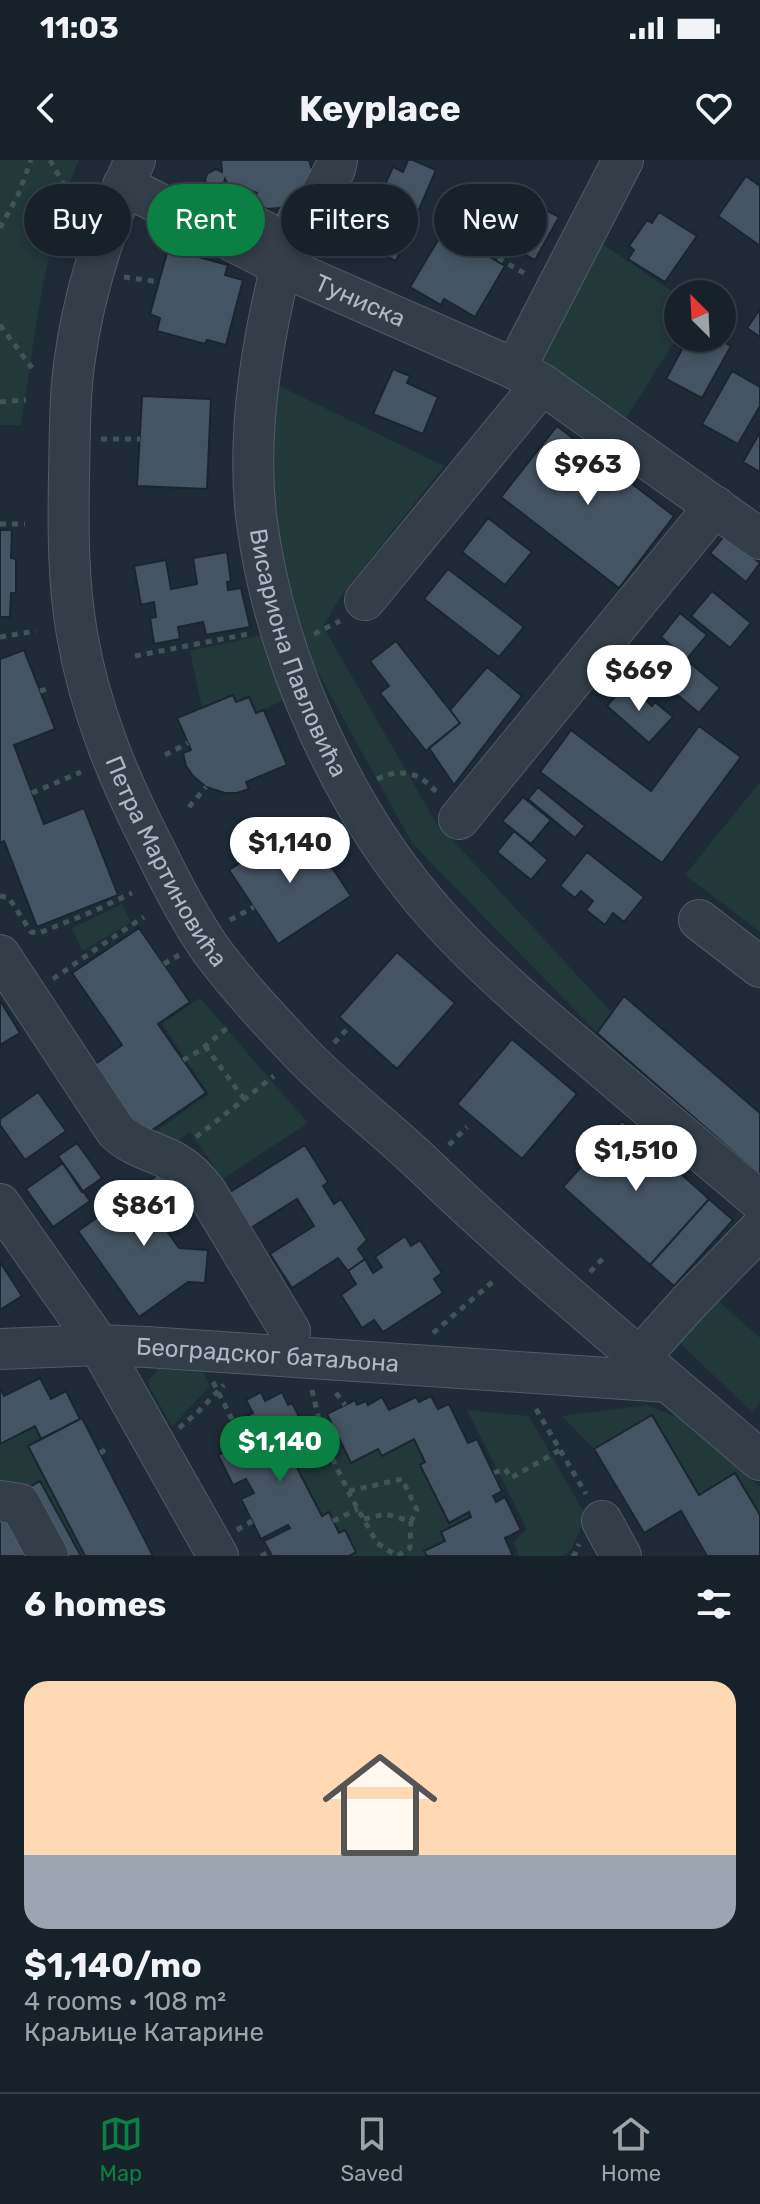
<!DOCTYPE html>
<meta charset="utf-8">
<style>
body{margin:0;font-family:Rubik,sans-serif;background:#242e36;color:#f1f3f6;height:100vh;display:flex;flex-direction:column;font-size:30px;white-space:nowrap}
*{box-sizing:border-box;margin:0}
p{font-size:26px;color:#9ea3a8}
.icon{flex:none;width:44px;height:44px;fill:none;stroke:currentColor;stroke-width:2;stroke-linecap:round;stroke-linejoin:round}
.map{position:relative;height:1396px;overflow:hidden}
.side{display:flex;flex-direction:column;background:#17212a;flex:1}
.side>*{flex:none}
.top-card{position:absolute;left:24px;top:24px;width:712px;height:72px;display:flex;gap:16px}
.needle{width:52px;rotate:336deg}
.buttons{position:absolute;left:664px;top:120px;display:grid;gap:16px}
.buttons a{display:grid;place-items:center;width:72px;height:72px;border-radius:50%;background:#17212a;box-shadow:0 4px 12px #0003,0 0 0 2px #363e47;font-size:40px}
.price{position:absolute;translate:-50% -68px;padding:0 18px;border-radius:28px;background:#fff;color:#222;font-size:26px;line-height:52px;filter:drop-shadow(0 2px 4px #0008)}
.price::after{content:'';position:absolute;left:50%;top:48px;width:24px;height:18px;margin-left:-12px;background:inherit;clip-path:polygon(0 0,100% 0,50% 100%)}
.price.current{background:#0b8043;color:#fff}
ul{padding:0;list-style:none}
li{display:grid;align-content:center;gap:16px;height:424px;padding:0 24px}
li span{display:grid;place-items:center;height:248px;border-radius:24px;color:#555}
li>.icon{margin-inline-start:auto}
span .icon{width:144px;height:144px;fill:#fffc;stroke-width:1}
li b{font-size:34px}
h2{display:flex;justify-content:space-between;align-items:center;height:96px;padding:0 24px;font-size:34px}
.tag{padding:0 28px;border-radius:36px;background:#17212a;box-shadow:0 4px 12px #0003,0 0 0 2px #363e47;font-size:28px;line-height:72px}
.tag.current{background:#0b8043;color:#fff}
.status{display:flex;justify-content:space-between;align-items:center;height:56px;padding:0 40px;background:#17212a;direction:ltr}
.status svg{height:22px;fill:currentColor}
header{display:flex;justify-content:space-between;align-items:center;height:104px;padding:0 24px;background:#17212a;font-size:36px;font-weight:700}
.tab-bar{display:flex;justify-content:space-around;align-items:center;height:112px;border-top:2px solid #363e47;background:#17212a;font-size:22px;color:#9ea3a8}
.tab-bar a{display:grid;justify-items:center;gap:4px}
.tab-bar .current{color:#0b8043}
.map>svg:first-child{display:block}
.green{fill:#213939}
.building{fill:#455462;stroke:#1a252f;stroke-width:2}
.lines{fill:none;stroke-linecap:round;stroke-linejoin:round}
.minor-casing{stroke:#505c66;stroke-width:42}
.path{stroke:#3f5556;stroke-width:5;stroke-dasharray:6 6;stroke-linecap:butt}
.minor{stroke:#333e48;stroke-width:40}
.labels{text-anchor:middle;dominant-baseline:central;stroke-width:8;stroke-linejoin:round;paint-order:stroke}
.street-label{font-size:24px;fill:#adb9c5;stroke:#18232d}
</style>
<div class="status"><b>11:03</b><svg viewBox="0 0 49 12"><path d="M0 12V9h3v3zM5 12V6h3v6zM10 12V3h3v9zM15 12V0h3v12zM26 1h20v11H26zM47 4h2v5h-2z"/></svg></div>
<header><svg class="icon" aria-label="back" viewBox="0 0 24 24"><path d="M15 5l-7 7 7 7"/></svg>Keyplace<svg class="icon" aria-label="heart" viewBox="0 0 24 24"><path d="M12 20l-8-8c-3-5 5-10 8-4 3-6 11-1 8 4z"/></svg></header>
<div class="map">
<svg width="760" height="1396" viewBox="0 0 760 1396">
<rect width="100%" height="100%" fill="#1f2c38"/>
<path class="green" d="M0 0H79C44 80 35 179 21 265H0Z
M592 77 678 135V176L623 263 529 201Z
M265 219 444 306 341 436 323 466 435 661 612 853 597 873 412 683 302 484 279 406Z
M269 474 289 538 256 553 236 542 232 535 202 548 190 491Z
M760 622V772L685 715Z
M122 744 131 762 82 791 72 768Z
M200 838 308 963 223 1019 190 972 174 983 153 973 209 934 162 864Z
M713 1136 760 1178V1243L752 1252 680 1183 677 1162Z
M158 1209 203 1212 210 1226 172 1266 150 1228 149 1220Z
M647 1245 680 1258 760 1327V1355L735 1313 699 1335 652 1255 594 1289 562 1256Z
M467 1250 529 1256 586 1356 571 1390 562 1396H519L513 1382 527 1369Z
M327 1254 351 1303 378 1289 382 1295 414 1279 425 1302 420 1305 448 1363 469 1352 471 1357 441 1372 445 1381 425 1392 427 1396H349L356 1392 345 1370 339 1373 329 1352 322 1356 293 1298 279 1304 271 1288 306 1270Z
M35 1266 41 1279 28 1287 85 1396H55L0 1330V1284Z"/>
<path class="building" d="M221 0H309L312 10 311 20 300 38 286 45 293 51 288 63 275 55 279 48 268 49 251 45 257 33 248 29 242 41 232 32 225 19 223 26 217 29 208 27 205 20 207 14 216 9 222 12Z
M408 0H413L436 10 411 68 384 56 394 31 384 27 393 7 403 12Z
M746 16 760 26V86L718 56Z
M498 24 559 57 535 100 474 67Z
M362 43 381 52 363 92 326 75 334 56 353 64Z
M659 52 697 76 665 122 628 99 634 90 629 86 647 60 652 63Z
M384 56 411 68 396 101 369 89Z
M444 70 505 106 475 157 444 139 441 145 410 127Z
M168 89 228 105 225 115 243 120 226 185 207 180 205 184 157 171 160 158 150 154Z
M760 149V177L747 168Z
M688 178H716L731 186 702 238 666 219Z
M393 209 410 216 407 223 438 237 423 274 373 254Z
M732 211 760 227V246L738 284 702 264Z
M142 236 211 239 207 329 137 326Z
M557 266 674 356 619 428 501 337Z
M760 272V312L743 302Z
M488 358 532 392 505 425 462 392Z
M0 370H12L11 398 16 399V433H11L10 457H0Z
M725 375 760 403 746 422 710 393Z
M227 392 231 421 227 422 228 430 241 428 250 467 206 475 203 462 178 467 180 479 154 484 150 458 156 457 154 442 141 445 134 406 166 400 171 429 197 424 193 398Z
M448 409 524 467 499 497 424 439Z
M712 431 751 463 730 488 691 456Z
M680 453 707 475 687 499 661 477Z
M396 481 460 563 426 591 380 533 389 526 370 501Z
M24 490 55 569 14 585 44 664 84 648 118 735 37 767 4 681 0 683V499Z
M690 503 720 528 699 553 669 528Z
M487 507 522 536 454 625 429 588 460 563 450 550Z
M626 523 652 546 655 542 673 557 649 583 607 546Z
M233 535 236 542 249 537 256 553 264 550 287 605 246 622 249 629 237 633H225L206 627 193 616 186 606 183 593 191 590 177 558Z
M699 566 741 597 662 703 540 612 571 570 651 631Z
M538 627 585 666 575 678 528 639Z
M523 637 551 660 531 684 502 661Z
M514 671 548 700 531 720 497 692Z
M286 672 293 683 309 673 351 736 278 784 229 710Z
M587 692 644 737 624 762 613 753 605 765 586 750 593 741 581 731 575 738 560 726Z
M139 768 190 842 158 864 206 933 139 979 90 908 122 885 72 813Z
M397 792 455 843 397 909 339 857Z
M624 836 760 953V1015L597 873Z
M1 842 20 873 0 885V843Z
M512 879 577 934 522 999 457 944Z
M38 932 66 971 25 1000 0 965V959Z
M622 961 709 1039 650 1105 563 1027Z
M77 983 102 1018 82 1032 58 996Z
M305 985 328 1022 323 1026 334 1044 341 1039 367 1080 358 1089 365 1099 348 1111 338 1098 292 1128 270 1094 314 1066 297 1039 249 1069 227 1034Z
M63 1003 90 1041 53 1067 26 1029Z
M159 1014 175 1036 162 1045 173 1061 164 1067 179 1088 208 1090 205 1123 188 1122 139 1157 78 1071Z
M709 1039 733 1060 674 1126 650 1105Z
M405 1076 411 1086 420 1080 442 1113 434 1119 443 1133 383 1172 374 1160 362 1168 341 1135 356 1124 348 1111 365 1099 373 1113 382 1107 375 1097Z
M0 1102 22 1136 0 1150Z
M40 1218 51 1239 66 1231 80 1259 41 1279 35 1266 0 1284V1228L4 1236Z
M261 1232 265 1241 282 1232 288 1245 292 1243 306 1270 271 1288 279 1304 292 1298 322 1356 329 1352 339 1373 345 1370 356 1392 349 1396H272L264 1381 290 1368 288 1365 261 1379 241 1339 254 1333 246 1319 233 1325 218 1295 238 1285 228 1266 253 1253 246 1240Z
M431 1236 438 1249 449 1244 468 1283 477 1279 502 1331 493 1336 496 1342 505 1337 521 1370 505 1378 513 1396H427L424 1391 445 1381 441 1372 471 1357 469 1352 449 1363 420 1305 425 1302 414 1279 382 1296 378 1289 351 1303 327 1254 355 1240 357 1245 366 1241 368 1245 382 1237 389 1250 416 1237 419 1242Z
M652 1255 699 1335 735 1313 760 1355V1396H707L681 1351 644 1373 594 1289Z
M82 1258 150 1390 153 1396H85L28 1286Z
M40 1321 81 1396H55L21 1332Z
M7 1355 29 1396H0V1359Z"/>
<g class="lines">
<defs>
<g id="minor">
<path id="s1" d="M135 0C106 64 83 135 74 205 69 242 70 279 69 316 68 369 68 422 77 474 90 551 120 622 155 690 171 723 188 756 209 787 235 823 267 857 297 889 337 932 384 966 426 1007 533 1110 648 1204 760 1300"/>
<path id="s2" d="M123 25 281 106 515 209 542 224 760 379"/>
<path d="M241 59 280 80 301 72 335 9 337 0"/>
<path id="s3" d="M281 106C261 186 246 281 257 363 276 502 345 654 439 758 483 807 534 850 585 893 643 943 702 992 760 1041"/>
<path d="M515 209 623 0"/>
<path d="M365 440 542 224"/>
<path d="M459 659 715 346"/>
<path d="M699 760 760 807"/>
<path d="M0 795 116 971C132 987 154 991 174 1002 188 1010 198 1020 207 1033L290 1171"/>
<path d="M0 1044 99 1185 218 1396"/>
<path id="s4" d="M0 1189 99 1185 147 1187 668 1222"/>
<path d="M639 1198 690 1141 760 1069"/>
<path d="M0 1341 20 1344 48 1396"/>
<path d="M602 1361 621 1396"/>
</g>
</defs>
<use href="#minor" class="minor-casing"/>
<path class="path" d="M50 0 71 37
M0 68 18 35 31 0
M467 80 529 116
M124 117 159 122
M0 165 32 208
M0 242 26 240
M101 279H140
M0 364H25
M314 474 340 461
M0 477 36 471
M135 496 248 474
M40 531 51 528
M165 595 188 583
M377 619C404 607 420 613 438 634
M32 633 81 612
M189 647 206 627
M0 736 9 738 31 772 39 773 94 751 132 733
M230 760 254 747
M164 804 179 795
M53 819C83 798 113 777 144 757
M334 883 350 866
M205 886 245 940
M183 900 199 891 231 865
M196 977 274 916
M449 985 467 967
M590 1112 606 1095
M433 1173 496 1119
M213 1222 234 1263
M312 1230 324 1281 350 1335 377 1383 397 1396
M336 1233 345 1245
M536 1249 586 1334
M179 1268 198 1252 224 1225
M100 1293 110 1287
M494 1313 505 1309 511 1318 560 1290
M349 1331 402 1319 417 1350 411 1361
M364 1359 385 1354 411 1361 410 1388 397 1396
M333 1361 358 1349
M237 1370 252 1361
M261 1396 269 1392
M572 1396 575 1394 579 1384"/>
<use href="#minor" class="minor"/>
</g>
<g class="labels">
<g class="street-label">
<text stroke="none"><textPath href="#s2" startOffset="264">Туниска</textPath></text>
<text stroke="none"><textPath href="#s3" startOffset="396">Висариона Павловића</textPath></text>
<text stroke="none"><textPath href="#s1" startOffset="730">Петра Мартиновића</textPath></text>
<text stroke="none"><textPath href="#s4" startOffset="268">Београдског батаљона</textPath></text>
</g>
</g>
</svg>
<div class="buttons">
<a><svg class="needle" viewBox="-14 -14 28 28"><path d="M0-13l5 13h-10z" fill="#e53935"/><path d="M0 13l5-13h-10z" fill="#9ea3a8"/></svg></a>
</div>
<b class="price" style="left:588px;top:347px">$963</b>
<b class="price" style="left:639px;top:553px">$669</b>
<b class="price" style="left:290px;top:725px">$1,140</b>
<b class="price" style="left:636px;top:1033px">$1,510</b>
<b class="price" style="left:144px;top:1088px">$861</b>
<b class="price current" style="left:280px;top:1324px">$1,140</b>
<div class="top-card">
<a class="tag">Buy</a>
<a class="tag current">Rent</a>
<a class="tag">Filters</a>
<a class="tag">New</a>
</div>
</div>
<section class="side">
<h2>6 homes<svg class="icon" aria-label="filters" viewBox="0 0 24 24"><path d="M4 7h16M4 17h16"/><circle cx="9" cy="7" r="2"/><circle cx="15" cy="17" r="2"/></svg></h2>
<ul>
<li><span style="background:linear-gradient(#ffd9b3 70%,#9aa5b1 0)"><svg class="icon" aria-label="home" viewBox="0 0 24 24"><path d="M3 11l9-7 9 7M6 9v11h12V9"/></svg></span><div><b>$1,140/mo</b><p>4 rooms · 108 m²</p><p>Краљице Катарине</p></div></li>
</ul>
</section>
<nav class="tab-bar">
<a class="current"><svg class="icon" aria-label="map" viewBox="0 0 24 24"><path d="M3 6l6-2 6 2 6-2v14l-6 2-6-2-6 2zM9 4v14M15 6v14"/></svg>Map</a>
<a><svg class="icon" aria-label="saved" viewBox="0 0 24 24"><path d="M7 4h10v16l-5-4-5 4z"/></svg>Saved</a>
<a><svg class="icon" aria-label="home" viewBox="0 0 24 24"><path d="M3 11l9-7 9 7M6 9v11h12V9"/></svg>Home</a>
</nav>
